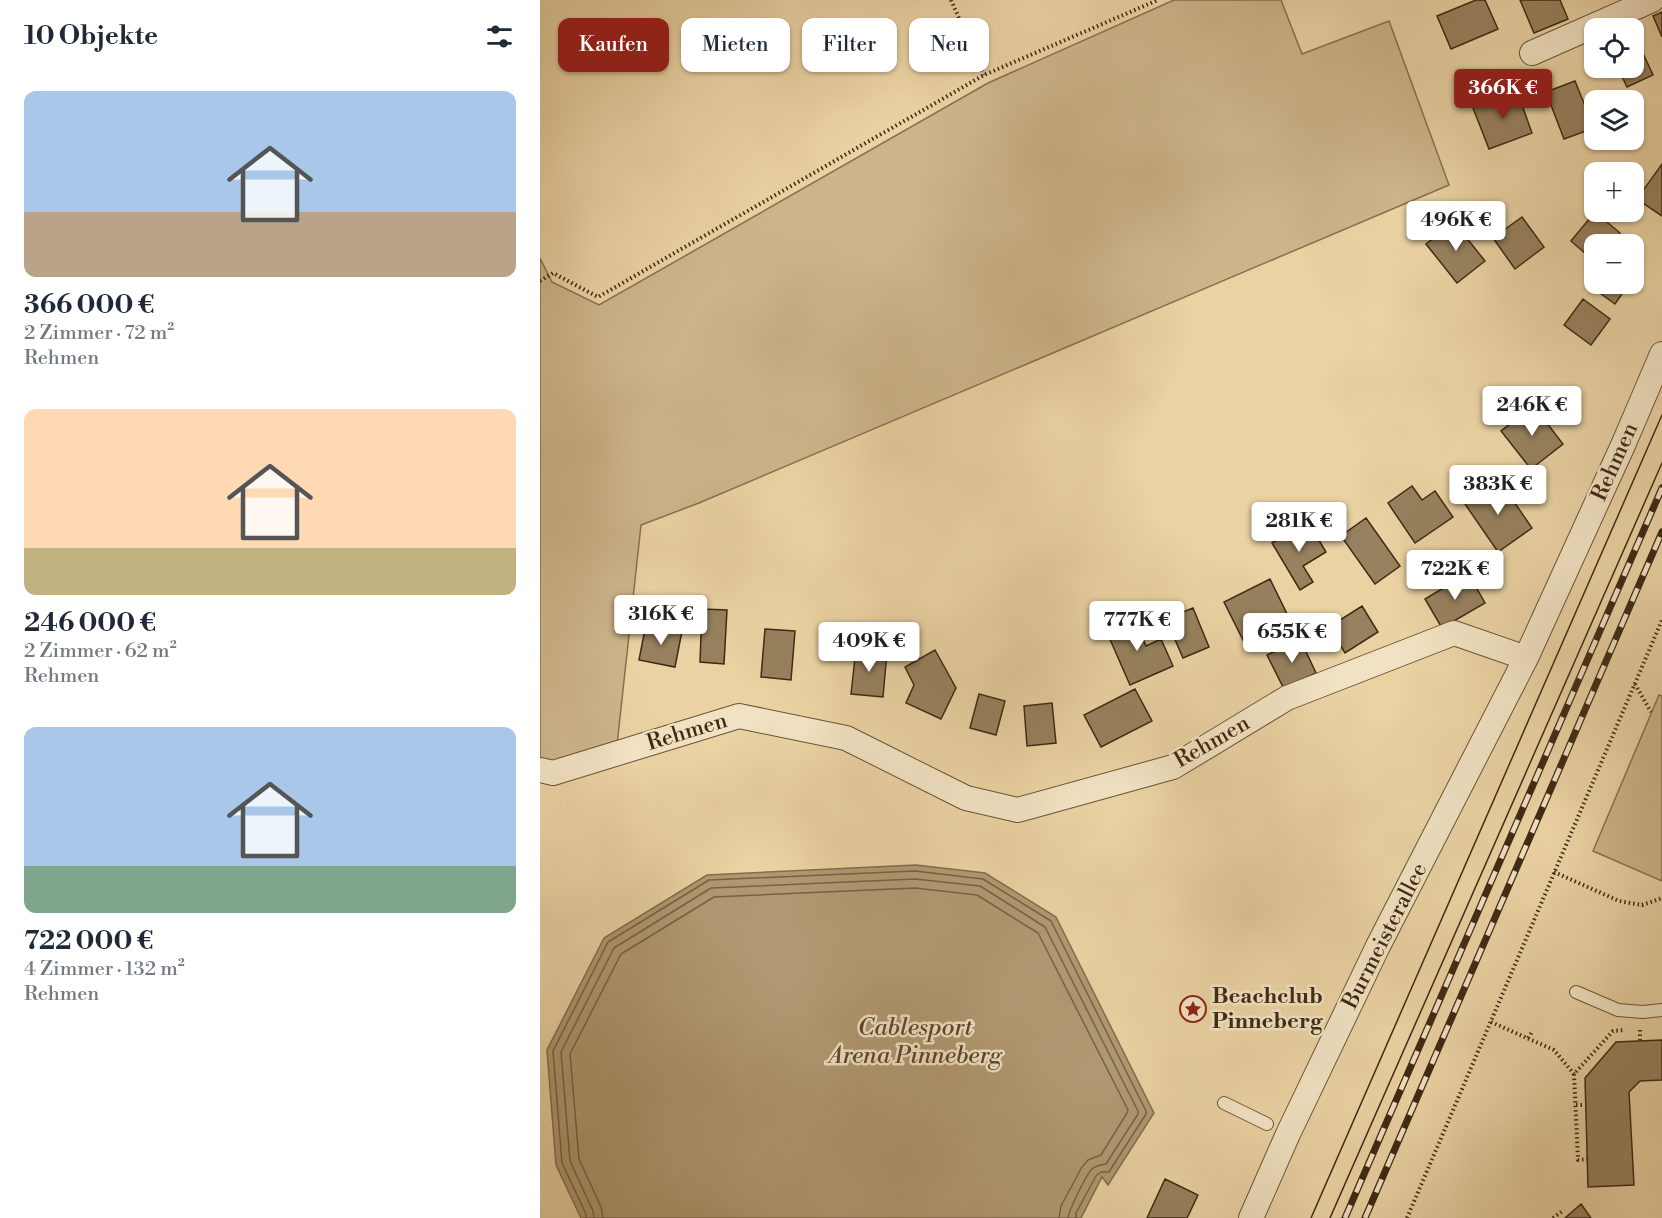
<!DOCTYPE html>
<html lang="de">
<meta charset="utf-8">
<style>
body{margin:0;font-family:"Libre Bodoni",serif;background:#f2f2f3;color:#1f2937;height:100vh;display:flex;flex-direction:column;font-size:22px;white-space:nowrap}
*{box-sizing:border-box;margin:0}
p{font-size:20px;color:#747a83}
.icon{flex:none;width:33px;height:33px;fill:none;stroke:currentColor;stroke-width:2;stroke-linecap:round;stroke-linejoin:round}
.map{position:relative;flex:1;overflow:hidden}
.details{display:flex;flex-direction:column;background:#fff;width:540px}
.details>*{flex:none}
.guide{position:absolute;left:18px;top:18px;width:570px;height:54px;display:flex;gap:12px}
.fabs{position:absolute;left:1044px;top:18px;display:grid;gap:12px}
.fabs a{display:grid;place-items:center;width:60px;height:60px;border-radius:12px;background:#fff;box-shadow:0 2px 4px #0004;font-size:30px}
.price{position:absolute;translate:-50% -51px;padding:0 14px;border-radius:6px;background:#fff;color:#222;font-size:20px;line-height:39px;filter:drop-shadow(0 2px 3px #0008)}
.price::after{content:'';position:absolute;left:50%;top:36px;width:18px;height:14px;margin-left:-9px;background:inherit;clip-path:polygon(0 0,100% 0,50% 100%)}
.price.selected{background:#8f2418;color:#fff}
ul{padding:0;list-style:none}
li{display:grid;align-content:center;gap:12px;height:318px;padding:0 24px}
li span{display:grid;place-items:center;height:186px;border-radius:12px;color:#555}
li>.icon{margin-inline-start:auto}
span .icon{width:108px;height:108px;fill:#fffc;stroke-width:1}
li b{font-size:26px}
h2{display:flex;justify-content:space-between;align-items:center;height:72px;padding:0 24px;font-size:26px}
.chip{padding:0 21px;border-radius:12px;background:#fff;box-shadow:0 2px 4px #0004;font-size:21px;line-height:54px}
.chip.selected{background:#8f2418;color:#fff}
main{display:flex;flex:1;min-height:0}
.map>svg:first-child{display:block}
.green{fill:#cdb58b;stroke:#86704f;stroke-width:1.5}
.water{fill:#b09972;stroke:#826d4c;stroke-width:1.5}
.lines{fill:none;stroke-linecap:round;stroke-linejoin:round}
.shore{stroke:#776242;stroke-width:1.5}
.building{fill:#97815e;stroke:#3e2a13;stroke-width:1.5}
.service-casing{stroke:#695437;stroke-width:14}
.minor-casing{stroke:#695437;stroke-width:26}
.path{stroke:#3e2a13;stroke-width:4;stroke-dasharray:1.5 3;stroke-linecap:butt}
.service{stroke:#f1e2c3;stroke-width:12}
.minor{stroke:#f1e2c3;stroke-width:24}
.tram{stroke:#3e2a13;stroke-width:1.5}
.rail-casing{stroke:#3e2a13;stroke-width:7}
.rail{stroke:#f1e2c3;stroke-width:4.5;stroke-dasharray:14;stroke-linecap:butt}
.labels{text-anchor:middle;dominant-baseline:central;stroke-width:5;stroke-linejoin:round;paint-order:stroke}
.street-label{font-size:22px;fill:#3e2a13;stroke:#f1e2c3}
.poi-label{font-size:22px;font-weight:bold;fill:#3e2a13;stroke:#f1e2c3;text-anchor:start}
.water-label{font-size:24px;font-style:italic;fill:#5a462b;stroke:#f1e2c3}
</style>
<main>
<section class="details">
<h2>10 Objekte<svg class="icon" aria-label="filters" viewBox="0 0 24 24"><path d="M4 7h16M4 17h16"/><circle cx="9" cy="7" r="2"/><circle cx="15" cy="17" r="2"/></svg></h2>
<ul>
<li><span style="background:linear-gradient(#a9c7e8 65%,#b9a48a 0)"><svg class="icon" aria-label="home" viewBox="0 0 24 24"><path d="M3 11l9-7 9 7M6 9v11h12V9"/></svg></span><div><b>366 000 €</b><p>2 Zimmer · 72 m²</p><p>Rehmen</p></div></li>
<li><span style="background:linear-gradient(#ffd9b3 75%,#c2b280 0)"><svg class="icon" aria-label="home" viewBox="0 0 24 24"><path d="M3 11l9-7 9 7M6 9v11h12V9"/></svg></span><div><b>246 000 €</b><p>2 Zimmer · 62 m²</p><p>Rehmen</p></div></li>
<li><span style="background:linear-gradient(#a9c7e8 75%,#7fa58c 0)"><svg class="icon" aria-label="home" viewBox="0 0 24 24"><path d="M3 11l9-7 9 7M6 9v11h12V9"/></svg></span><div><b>722 000 €</b><p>4 Zimmer · 132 m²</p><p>Rehmen</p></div></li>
</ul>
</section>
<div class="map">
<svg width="1122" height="1218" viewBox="0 0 1122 1218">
<rect width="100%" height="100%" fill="#ead2a3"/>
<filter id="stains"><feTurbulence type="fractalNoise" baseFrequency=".00333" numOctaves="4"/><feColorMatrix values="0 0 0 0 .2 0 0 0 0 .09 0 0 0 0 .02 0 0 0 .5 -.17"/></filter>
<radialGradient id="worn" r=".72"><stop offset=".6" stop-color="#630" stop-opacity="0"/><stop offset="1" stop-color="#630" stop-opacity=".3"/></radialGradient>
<path class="green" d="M634 0H741L762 54 849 21 909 185 159 503 101 525 77 745 11 763 0 758V258L12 282 59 305 448 83Z
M1119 695 1122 696V881L1053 851Z"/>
<path class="water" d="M376 865 445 873 516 917 614 1113 568 1185 562 1177 541 1218H41L16 1165 7 1050 64 938 167 875Z"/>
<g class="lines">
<path class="shore" d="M46 1218V1214L22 1163 13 1051 68 942 169 880 375 871 443 879 511 921 606 1111V1114L569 1172H561L556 1176 536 1213V1218
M54 1218 53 1211 30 1161 21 1052 74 948 171 888 375 879 440 886 505 927 598 1111V1114L566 1164C561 1165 556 1165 552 1169 546 1175 529 1210 528 1218
M63 1218 61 1207 39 1159 30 1054 81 954 174 897 375 888 437 895 498 933 588 1110 587 1113 561 1155 548 1160 542 1167 521 1206 519 1218"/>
</g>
<path class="building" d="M936 0H945L958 29 911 49 897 16Z
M980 0H1020L1028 19 994 33Z
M1122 12V37L1113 16Z
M1094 34 1113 75 1087 87 1078 68H1094Z
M1035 81 1054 128 1024 139 1006 92Z
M977 91 992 133 949 149 933 108Z
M1122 164V216L1097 199Z
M1055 212 1080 233 1071 244H1054V261L1031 241Z
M982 217 1004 247 975 269 953 238Z
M914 222 945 261 917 283 886 244Z
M1056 284H1089L1075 304 1053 288Z
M1043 299 1070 319 1051 345 1024 325Z
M994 406 1023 444 991 469 961 431Z
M959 480 992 528 958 552 925 504Z
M872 486 882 500 895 491 913 517 875 543 848 503Z
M826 518 860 566 835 584 801 536Z
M768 522 786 552 763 566 773 582 760 590 732 543Z
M928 573 945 603 902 628 885 599Z
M730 579 749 618 703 640 684 602Z
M822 606 838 632 805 653 789 627Z
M653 608 669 647 643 658 626 619Z
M162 609 187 610 184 664 160 662Z
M593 616 606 646 621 639 633 666 590 685 565 628Z
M106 624 142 631 135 667 99 660Z
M225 629 255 631 251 680 221 677Z
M760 639 776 673 744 689 727 655Z
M316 649 347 652 343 697 311 694Z
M395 650 416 688 401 719 366 703 374 685 365 667Z
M595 689 612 721 561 747 544 715Z
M439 694 465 701 456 735 430 728Z
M512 703 516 743 487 746 484 706Z
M1122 1040V1080L1100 1081 1089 1092 1094 1185 1048 1187 1045 1078 1076 1042Z
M625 1179 658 1195 647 1218H607Z
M1041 1204 1051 1218H1025Z"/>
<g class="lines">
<defs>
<path id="service" d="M1036 992 1078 1010 1103 1012 1122 1010
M684 1103 727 1124"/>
<path id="minor" d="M992 53 1112 0
M0 770 13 773 199 716 306 738 426 798 478 810 633 767 747 698 914 633 986 658
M711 1218 748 1134 838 946 986 658 1084 443 1122 354"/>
</defs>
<use href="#service" class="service-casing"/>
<use href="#minor" class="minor-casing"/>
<path class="path" d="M411 0 444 75
M0 281 13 273 58 297 444 75 618 0
M1095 684 1111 712
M1014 872 1079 901 1102 905 1122 898
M951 1022 1014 1050 1034 1074
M1100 1030V1041
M988 1038 992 1032
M1036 1105H1045
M1048 1159 1038 1160 1034 1074 1073 1031 1085 1030
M867 1218 1122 620
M1013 1218 1024 1210"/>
<use href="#service" class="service"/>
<use href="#minor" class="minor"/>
<path class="tram" d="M771 1218 1122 415
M790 1218 1122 463"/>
<defs>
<path id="rail" d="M805 1218 1122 488
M825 1218 1122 532"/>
</defs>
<use href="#rail" class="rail-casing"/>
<use href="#rail" class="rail"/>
</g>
<defs>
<symbol id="sight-ring" viewBox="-11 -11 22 22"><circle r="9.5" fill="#f1e2c3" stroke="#8f2418" stroke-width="1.5"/><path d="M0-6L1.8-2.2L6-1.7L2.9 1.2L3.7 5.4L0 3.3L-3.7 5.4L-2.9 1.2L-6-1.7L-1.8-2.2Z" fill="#8f2418"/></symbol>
</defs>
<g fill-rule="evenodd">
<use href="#sight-ring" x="638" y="994" width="30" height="30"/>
</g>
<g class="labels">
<g class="street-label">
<text transform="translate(1075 462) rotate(-66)">Rehmen</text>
<text transform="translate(147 732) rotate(-17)">Rehmen</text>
<text transform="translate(672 742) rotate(-30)">Rehmen</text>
<text transform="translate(845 936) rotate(-63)">Burmeisterallee</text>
</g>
<g class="poi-label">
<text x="672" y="996">Beachclub<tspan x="672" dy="25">Pinneberg</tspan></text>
</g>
<g class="water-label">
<text x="375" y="1028">Cablesport<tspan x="375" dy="28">Arena Pinneberg</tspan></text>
</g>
</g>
<rect width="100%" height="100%" filter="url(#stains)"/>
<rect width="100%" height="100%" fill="url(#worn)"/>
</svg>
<div class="fabs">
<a><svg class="icon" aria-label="locate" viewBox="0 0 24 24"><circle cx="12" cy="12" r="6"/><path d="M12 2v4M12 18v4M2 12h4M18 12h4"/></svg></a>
<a><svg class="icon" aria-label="layers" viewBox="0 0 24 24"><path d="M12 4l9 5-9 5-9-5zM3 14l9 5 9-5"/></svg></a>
<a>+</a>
<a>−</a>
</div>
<b class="price selected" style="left:963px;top:120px">366K €</b>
<b class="price" style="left:916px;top:252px">496K €</b>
<b class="price" style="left:992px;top:437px">246K €</b>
<b class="price" style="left:958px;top:516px">383K €</b>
<b class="price" style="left:759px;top:553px">281K €</b>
<b class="price" style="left:915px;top:601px">722K €</b>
<b class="price" style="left:121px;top:646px">316K €</b>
<b class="price" style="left:597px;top:652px">777K €</b>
<b class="price" style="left:752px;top:664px">655K €</b>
<b class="price" style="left:329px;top:673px">409K €</b>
<div class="guide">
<a class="chip selected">Kaufen</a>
<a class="chip">Mieten</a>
<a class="chip">Filter</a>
<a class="chip">Neu</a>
</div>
</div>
</main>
